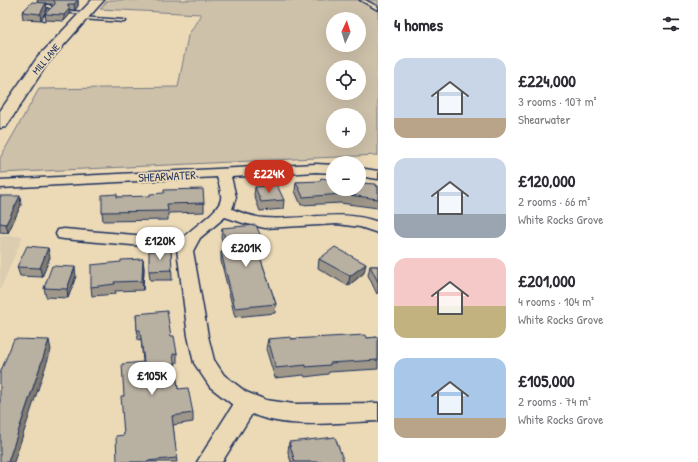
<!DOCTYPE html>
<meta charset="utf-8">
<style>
body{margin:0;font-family:"Patrick Hand",sans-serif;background:#f7f7f7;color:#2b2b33;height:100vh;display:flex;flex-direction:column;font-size:15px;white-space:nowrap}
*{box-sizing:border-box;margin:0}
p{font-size:13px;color:#7c7c81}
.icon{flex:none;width:22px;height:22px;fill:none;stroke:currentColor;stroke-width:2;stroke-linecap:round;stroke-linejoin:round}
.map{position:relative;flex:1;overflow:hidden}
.panel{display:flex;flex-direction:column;background:#fff;width:320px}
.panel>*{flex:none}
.needle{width:26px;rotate:4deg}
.fabs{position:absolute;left:326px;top:12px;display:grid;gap:8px}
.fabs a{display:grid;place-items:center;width:40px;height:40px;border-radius:50%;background:#fff;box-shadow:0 4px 16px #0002;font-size:20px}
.price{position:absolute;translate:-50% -34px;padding:0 9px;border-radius:14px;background:#fff;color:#222;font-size:13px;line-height:26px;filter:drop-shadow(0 1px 2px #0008)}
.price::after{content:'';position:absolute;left:50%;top:24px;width:12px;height:9px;margin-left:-6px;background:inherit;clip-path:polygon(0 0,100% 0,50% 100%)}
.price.active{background:#c8321e;color:#fff}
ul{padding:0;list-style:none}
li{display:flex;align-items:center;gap:12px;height:100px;padding:0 16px}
li span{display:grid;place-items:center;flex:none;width:112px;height:80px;border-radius:12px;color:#555}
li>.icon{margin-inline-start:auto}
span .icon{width:48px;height:48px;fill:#fffc;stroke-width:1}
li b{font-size:17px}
h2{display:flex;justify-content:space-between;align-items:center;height:48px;padding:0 16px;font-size:17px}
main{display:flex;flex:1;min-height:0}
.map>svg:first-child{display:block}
.built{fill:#dccdb0}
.green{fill:#cec1aa;stroke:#747884;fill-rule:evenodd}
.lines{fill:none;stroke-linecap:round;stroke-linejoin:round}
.lane-casing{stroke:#1b2f5e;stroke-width:3}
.street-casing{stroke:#1b2f5e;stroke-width:3}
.primary-casing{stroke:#1b2f5e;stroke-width:3}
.lane{fill:#ecdab7;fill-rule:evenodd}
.street{fill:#ecdab7;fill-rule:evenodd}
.primary{fill:#ecdab7;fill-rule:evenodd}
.wall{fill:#9e978a;stroke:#1b2f5e}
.shaded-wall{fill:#817b71;stroke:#1b2f5e}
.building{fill:#b8b0a1;stroke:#1b2f5e}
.labels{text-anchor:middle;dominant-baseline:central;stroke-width:3.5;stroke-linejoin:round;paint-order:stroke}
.far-street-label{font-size:10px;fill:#1b2f5e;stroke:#ecdab7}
.street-label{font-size:12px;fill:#1b2f5e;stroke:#ecdab7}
</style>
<main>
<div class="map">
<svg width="378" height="462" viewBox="0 0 378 462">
<rect width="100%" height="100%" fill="#ecdab7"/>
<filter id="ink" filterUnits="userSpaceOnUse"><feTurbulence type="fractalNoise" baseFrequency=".025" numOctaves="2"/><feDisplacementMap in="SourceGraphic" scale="8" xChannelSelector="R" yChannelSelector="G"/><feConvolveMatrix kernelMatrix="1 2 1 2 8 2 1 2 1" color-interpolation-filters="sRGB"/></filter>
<g filter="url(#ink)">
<path class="built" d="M0 236H23L0 290Z"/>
<path class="green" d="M108 0H378V155L0 173V158L39 89 178 87 188 36 201 14 100 9ZM333 19H359V45H333ZM333 67H359V93H333ZM333 115H359V141H333Z"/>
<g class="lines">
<defs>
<path id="lane" d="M360 0H365L378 7V10Z
M36 5H49L55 9 44 20 42 19 51 9 48 7H36Z
M70 11 87 12 89 13 87 14 72 13H70Z
M80 17 124 20 126 21 124 22 82 19H80Z"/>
<path id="street" d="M316 164 333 165V173L316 172 231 177 236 197 232 209C242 213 253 217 264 218 303 221 340 208 378 222V233L360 227 337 224 265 228 243 223 225 217 200 238 193 251 208 336 214 360 224 375 246 392 266 400 294 404 378 403V421C338 422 289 430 252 414L222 462H197L233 405 210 387 194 363 188 336 177 249 64 239 58 238 56 234 58 230 64 229 182 239C192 227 219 212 221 199 222 192 219 184 217 177L0 188V180Z
M359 168 378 171V179L359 176Z"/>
<path id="primary" d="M92 0H104L47 64 6 127 0 128V111L37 58Z"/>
</defs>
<use href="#lane" class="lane-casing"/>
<use href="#street" class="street-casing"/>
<use href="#primary" class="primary-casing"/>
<use href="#lane" class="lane"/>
<use href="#street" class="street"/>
<use href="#primary" class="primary"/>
</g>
<path class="wall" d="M37 0H78V6L75 10H70V14L64 21 46 20 45 14 54 6 52 4H46L47 9 41 20 23 19 22 12 38 3Z
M296 182 378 186V208L340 203 301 205 295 191Z
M255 187 284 200 283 209 260 211 254 195Z
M0 196 21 205 8 233 0 232Z
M117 197 204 203V212L168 213V220L103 221 102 212Z
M222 228 262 239 261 248H257L276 304 275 313 235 317 221 261V252H226L221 237Z
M171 250 172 280H150L149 271Z
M50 257 42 277 20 276 17 267Z
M143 259 144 269 143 290 115 291 116 294 92 296 91 287 121 262Z
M319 259 364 273 348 286 318 268Z
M370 266H378V293L377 294 368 275Z
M76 276 68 298 46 297 44 288Z
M136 314 171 336 177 353V363H175L178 389 193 413V422L173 425 177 462H117L124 435V396L143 362 141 339 138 340Z
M378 337V369L329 372 328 374 305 377 304 375 275 378 266 349 268 339 367 338Z
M289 442 344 462H291L288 452Z"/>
<path class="shaded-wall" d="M78 0V6L75 10 74 4Z
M46 3 47 9 41 20 40 14Z
M68 4 70 14 64 21V15L68 7Z
M20 196 21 205 8 233 6 224Z
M48 248 50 257 42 277 40 268Z
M143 259 144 269 143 290 142 281Z
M366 264 364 273 348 286 350 276Z
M75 267 76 276 68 298 67 289Z
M49 340 51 350 14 462H8Z"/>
<path class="building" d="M53 0H78L74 4H68V7L70 8 64 15 45 14 55 4V2Z
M32 2 46 3 40 14 22 12Z
M321 178 333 180V189H359V183L376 184V186H378V199L342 194 303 197 296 182 320 181Z
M277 185 284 200 261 202 255 187Z
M203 189 204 203 167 204 168 211 102 212V195L117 194V197L150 196V194L164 193V190Z
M0 196H20L6 224 0 223Z
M256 225 262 239H254L276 304 235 308 221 252 229 251 222 228Z
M27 246 48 248 40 268 17 267Z
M335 247 366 264 350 276 319 259Z
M171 250 172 270 149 271V251Z
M143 259 142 281 114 282 115 284 91 287V265L121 262V260Z
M52 266 75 267 67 289 44 288Z
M370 266H378V282Z
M167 311 171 336H174L177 353 173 354 178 389 188 388 193 413 172 416 177 458 147 461 148 462H117L116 436 124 435 121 396H124L122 364 144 362 140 330H137L136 314Z
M366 335 367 338 378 337V360L330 363V365L306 367V365L276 368 268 339 291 337V339Z
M14 339 49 340 8 462H0V373Z
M335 437 344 462H295L289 442Z"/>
</g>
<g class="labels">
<g class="far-street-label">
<text transform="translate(46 59) rotate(-50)">MILL LANE</text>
</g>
<g class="street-label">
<text transform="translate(167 176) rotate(-3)">SHEARWATER</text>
</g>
</g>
</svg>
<div class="fabs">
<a><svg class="needle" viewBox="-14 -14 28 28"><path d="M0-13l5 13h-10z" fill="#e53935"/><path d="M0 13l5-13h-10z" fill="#7c7c81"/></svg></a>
<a><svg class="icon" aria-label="locate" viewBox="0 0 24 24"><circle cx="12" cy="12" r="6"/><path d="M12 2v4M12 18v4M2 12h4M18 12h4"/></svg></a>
<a>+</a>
<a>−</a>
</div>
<b class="price active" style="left:269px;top:194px">£224K</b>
<b class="price" style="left:160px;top:261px">£120K</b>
<b class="price" style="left:246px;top:268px">£201K</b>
<b class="price" style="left:152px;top:396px">£105K</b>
</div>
<section class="panel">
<h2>4 homes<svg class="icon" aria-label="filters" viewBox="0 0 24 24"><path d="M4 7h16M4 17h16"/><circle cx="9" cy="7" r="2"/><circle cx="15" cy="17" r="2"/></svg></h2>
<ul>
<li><span style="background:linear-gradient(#c9d6e8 75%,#b9a48a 0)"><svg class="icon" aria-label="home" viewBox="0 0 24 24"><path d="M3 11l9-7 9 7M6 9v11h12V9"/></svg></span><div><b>£224,000</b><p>3 rooms · 107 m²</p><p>Shearwater</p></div></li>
<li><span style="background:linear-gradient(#c9d6e8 70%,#9aa5b1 0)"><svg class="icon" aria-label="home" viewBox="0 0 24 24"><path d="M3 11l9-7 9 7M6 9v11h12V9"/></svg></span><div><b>£120,000</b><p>2 rooms · 66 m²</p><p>White Rocks Grove</p></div></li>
<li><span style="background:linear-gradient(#f6c9c9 60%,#c2b280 0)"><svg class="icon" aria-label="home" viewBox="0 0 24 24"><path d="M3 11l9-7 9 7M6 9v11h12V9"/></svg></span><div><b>£201,000</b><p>4 rooms · 104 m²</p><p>White Rocks Grove</p></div></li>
<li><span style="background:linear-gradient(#a9c7e8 75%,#b9a48a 0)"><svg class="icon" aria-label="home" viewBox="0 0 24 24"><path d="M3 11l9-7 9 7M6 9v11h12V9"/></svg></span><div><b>£105,000</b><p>2 rooms · 74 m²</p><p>White Rocks Grove</p></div></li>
</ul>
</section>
</main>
